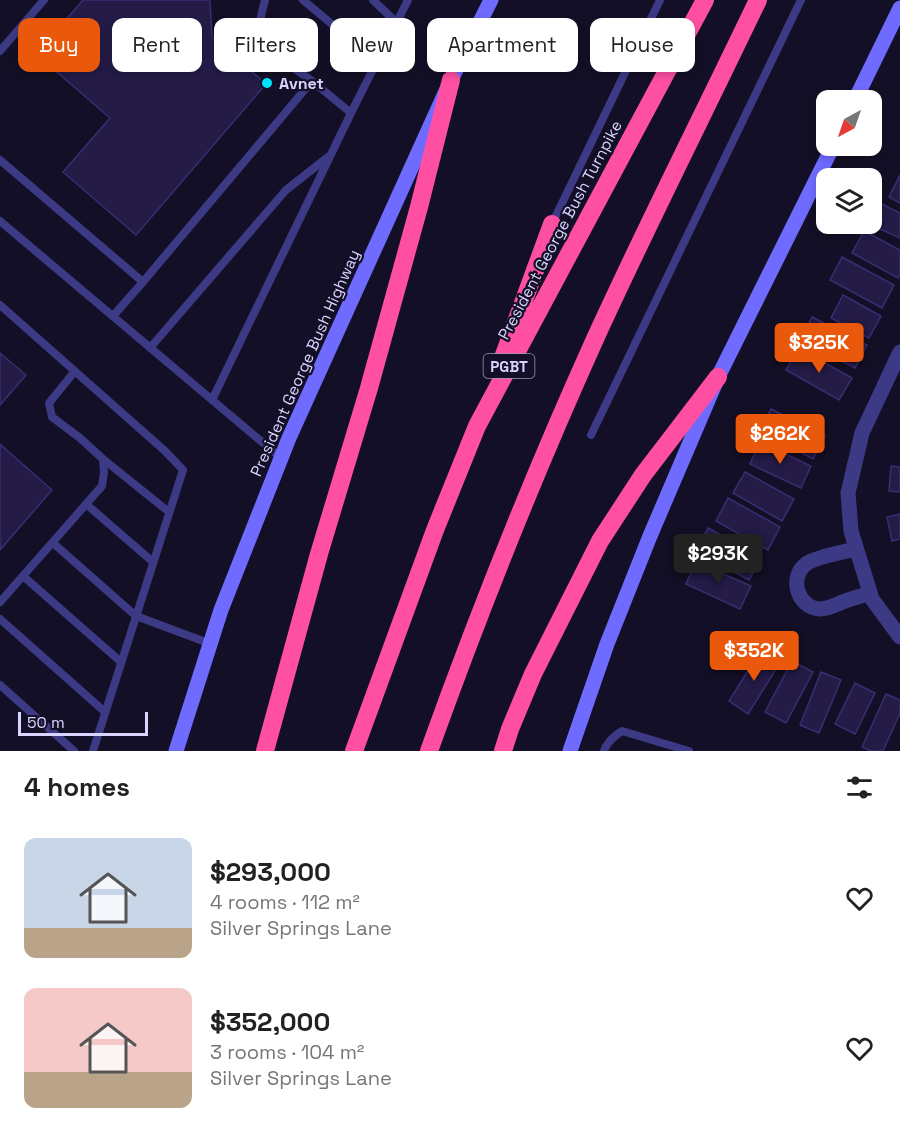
<!DOCTYPE html>
<meta charset="utf-8">
<style>
body{margin:0;font-family:"Space Grotesk",sans-serif;background:#f6f6f6;color:#222;height:100vh;display:flex;flex-direction:column;font-size:22px;white-space:nowrap}
*{box-sizing:border-box;margin:0}
p{font-size:20px;color:#767676}
.icon{flex:none;width:33px;height:33px;fill:none;stroke:currentColor;stroke-width:2;stroke-linecap:round;stroke-linejoin:round}
.map{position:relative;height:751px;overflow:hidden}
.details{display:flex;flex-direction:column;background:#fff;flex:1}
.details>*{flex:none}
.guide{position:absolute;left:18px;top:18px;width:864px;height:54px;display:flex;gap:12px}
.needle{width:39px;rotate:220deg}
.buttons{position:absolute;left:816px;top:90px;display:grid;gap:12px}
.buttons a{display:grid;place-items:center;width:66px;height:66px;border-radius:12px;background:#fff;box-shadow:0 3px 9px #0003;font-size:30px}
.scale{position:absolute;left:18px;bottom:15px;width:130px;box-sizing:border-box;padding-left:6px;border:3px solid #d9d4ff;border-top:0;font-size:16px;line-height:21px;white-space:nowrap;color:#d9d4ff;-webkit-text-stroke:4px #130f26;paint-order:stroke}
.price{position:absolute;translate:-50% -51px;padding:0 14px;border-radius:6px;background:#ea580c;color:#fff;font-size:20px;line-height:39px;filter:drop-shadow(0 2px 3px #0008)}
.price::after{content:'';position:absolute;left:50%;top:36px;width:18px;height:14px;margin-left:-9px;background:inherit;clip-path:polygon(0 0,100% 0,50% 100%)}
.price.on{background:#222;color:#fff}
ul{padding:0;list-style:none}
li{display:flex;align-items:center;gap:18px;height:150px;padding:0 24px}
li span{display:grid;place-items:center;flex:none;width:168px;height:120px;border-radius:12px;color:#555}
li>.icon{margin-inline-start:auto}
span .icon{width:72px;height:72px;fill:#fffc;stroke-width:1}
li b{font-size:26px}
h2{display:flex;justify-content:space-between;align-items:center;height:72px;padding:0 24px;font-size:26px}
.pill{padding:0 21px;border-radius:12px;background:#fff;box-shadow:0 3px 9px #0003;font-size:21px;line-height:54px}
.pill.on{background:#ea580c;color:#fff}
.map>svg:first-child{display:block}
.building{fill:#241b47;stroke:#3b2d73;stroke-width:1.5}
.lines{fill:none;stroke-linecap:round;stroke-linejoin:round}
.lane{stroke:#3d3a85;stroke-width:8}
.street{stroke:#3d3a85;stroke-width:15}
.secondary{stroke:#6f6bff;stroke-width:15}
.highway{stroke:#ff4fa3;stroke-width:18}
.poi-dot{fill:#00e5ff;stroke:#130f26;stroke-width:2}
.labels{text-anchor:middle;dominant-baseline:central;stroke-width:4.5;stroke-linejoin:round;paint-order:stroke}
.shield{fill:#130f26;stroke:#9e99be;stroke-width:1.5}
.shield-label{font-size:15px;font-weight:bold;fill:#d9d4ff}
.poi-label{font-size:16px;font-weight:bold;fill:#d9d4ff;stroke:#130f26;text-anchor:start}
.street-label{font-size:16px;fill:#d9d4ff;stroke:#130f26}
</style>
<div class="map">
<svg width="900" height="751" viewBox="0 0 900 751">
<rect width="100%" height="100%" fill="#130f26"/>
<path class="building" d="M83 0H210L212 37 266 84 136 235 63 172 110 118 36 54Z
M900 175V203L889 197Z
M872 199 900 213V238L869 224H872Z
M864 231 900 250V274L898 278 852 253Z
M842 257 894 285 882 308 830 280Z
M843 295 881 316 869 338 831 318Z
M812 317 867 345 855 368 800 340Z
M798 348 852 378 839 400 786 370Z
M0 353 26 375 0 405Z
M771 409 825 436 813 459 760 431Z
M760 442 811 466 801 488 750 464Z
M0 444 52 490 0 550Z
M891 466 900 467V492L889 491Z
M745 472 794 499 782 521 733 493Z
M728 498 780 527 768 550 716 521Z
M900 514V539L892 541 887 517Z
M708 528 762 557 749 580 696 551Z
M696 562 751 586 740 609 686 584Z
M760 651 780 663 748 714 729 701Z
M792 661 813 672 786 723 765 712Z
M821 672 841 680 819 733 800 725Z
M855 683 875 693 855 734 835 724Z
M886 694 900 700V713L883 751H871L862 747Z"/>
<g class="lines">
<path class="lane" d="M265 0C262 12 257 26 262 38 266 50 301 73 312 81
M303 0 377 62
M373 0 397 23
M0 51 44 0
M0 160 143 282 312 81 351 113
M0 221 281 458
M552 224 660 0
M0 305 165 451 183 470 93 751
M113 316 143 282
M150 348 286 190 328 157
M212 400 353 109 408 0
M591 435 801 0
M103 459 169 512
M86 504 153 562
M53 543 136 616 211 644
M23 576 121 662
M0 602 102 486 104 472 103 459 80 438 52 417 49 403 75 371
M0 619 105 712
M0 685 74 751
M604 751C607 742 614 736 622 731L689 751"/>
<path class="street" d="M900 352 862 433 848 493 851 531 872 599 900 637
M856 549C844 552 815 557 806 564 788 578 798 608 820 609 827 609 832 606 838 604 848 599 859 597 870 593"/>
<path class="secondary" d="M855 100 900 8
M176 751 221 610 289 438 451 80 491 0
M570 751 607 644 650 536 718 377 833 146"/>
<path class="highway" d="M501 363 552 224
M265 751 319 554 369 388 419 207 451 80
M354 751 435 530 477 426 705 0
M429 751C479 612 534 474 595 339 647 225 704 113 758 0
M503 751 510 729 533 674 600 541 643 475 718 377"/>
</g>
<circle class="poi-dot" cx="267" cy="83" r="6"/>
<g class="labels">
<rect class="shield" x="483.5" y="354" width="51" height="24" rx="4.5"/>
<g class="shield-label">
<text x="509" y="366">PGBT</text>
</g>
<g class="poi-label">
<text x="279" y="83">Avnet</text>
</g>
<g class="street-label">
<text transform="translate(560 230) rotate(-62)">President George Bush Turnpike</text>
<text transform="translate(305 363) rotate(-66)">President George Bush Highway</text>
</g>
</g>
</svg>
<div class="buttons">
<a><svg class="needle" viewBox="-14 -14 28 28"><path d="M0-13l5 13h-10z" fill="#e53935"/><path d="M0 13l5-13h-10z" fill="#767676"/></svg></a>
<a><svg class="icon" aria-label="layers" viewBox="0 0 24 24"><path d="M12 4l9 5-9 5-9-5zM3 14l9 5 9-5"/></svg></a>
</div>
<div class="scale">50 m</div>
<b class="price" style="left:819px;top:374px">$325K</b>
<b class="price" style="left:780px;top:465px">$262K</b>
<b class="price on" style="left:718px;top:585px">$293K</b>
<b class="price" style="left:754px;top:682px">$352K</b>
<div class="guide">
<a class="pill on">Buy</a>
<a class="pill">Rent</a>
<a class="pill">Filters</a>
<a class="pill">New</a>
<a class="pill">Apartment</a>
<a class="pill">House</a>
</div>
</div>
<section class="details">
<h2>4 homes<svg class="icon" aria-label="filters" viewBox="0 0 24 24"><path d="M4 7h16M4 17h16"/><circle cx="9" cy="7" r="2"/><circle cx="15" cy="17" r="2"/></svg></h2>
<ul>
<li><span style="background:linear-gradient(#c9d6e8 75%,#b9a48a 0)"><svg class="icon" aria-label="home" viewBox="0 0 24 24"><path d="M3 11l9-7 9 7M6 9v11h12V9"/></svg></span><div><b>$293,000</b><p>4 rooms · 112 m²</p><p>Silver Springs Lane</p></div><svg class="icon" aria-label="heart" viewBox="0 0 24 24"><path d="M12 20l-8-8c-3-5 5-10 8-4 3-6 11-1 8 4z"/></svg></li>
<li><span style="background:linear-gradient(#f6c9c9 70%,#b9a48a 0)"><svg class="icon" aria-label="home" viewBox="0 0 24 24"><path d="M3 11l9-7 9 7M6 9v11h12V9"/></svg></span><div><b>$352,000</b><p>3 rooms · 104 m²</p><p>Silver Springs Lane</p></div><svg class="icon" aria-label="heart" viewBox="0 0 24 24"><path d="M12 20l-8-8c-3-5 5-10 8-4 3-6 11-1 8 4z"/></svg></li>
</ul>
</section>
